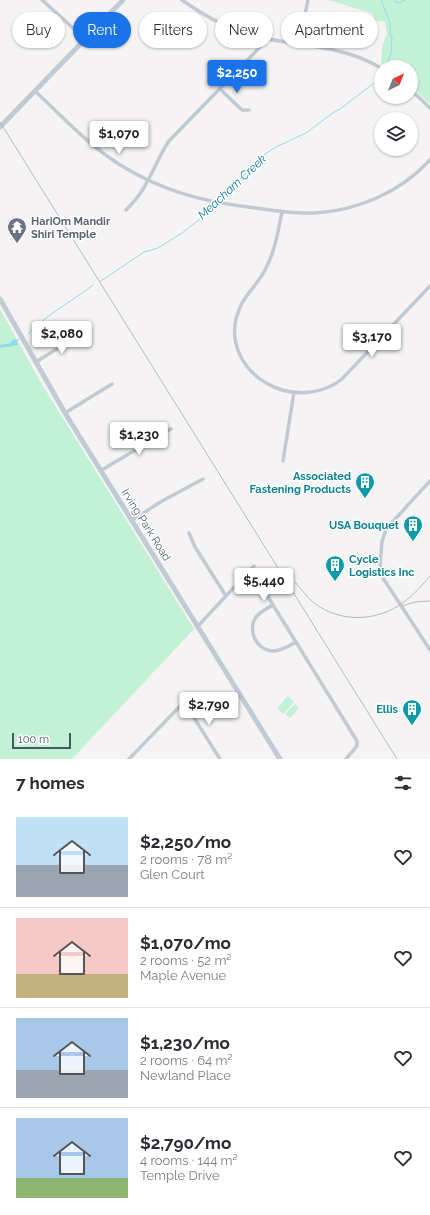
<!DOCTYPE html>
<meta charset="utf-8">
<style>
body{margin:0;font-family:Raleway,sans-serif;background:#f7f7f7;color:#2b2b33;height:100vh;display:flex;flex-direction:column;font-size:15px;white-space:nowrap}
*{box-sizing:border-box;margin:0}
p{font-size:13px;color:#7c7c81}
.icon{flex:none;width:22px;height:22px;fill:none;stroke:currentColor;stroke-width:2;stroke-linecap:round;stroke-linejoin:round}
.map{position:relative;height:759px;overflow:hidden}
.side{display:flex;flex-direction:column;background:#fff;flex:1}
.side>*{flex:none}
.banner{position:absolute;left:12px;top:12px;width:406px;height:36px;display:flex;gap:8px}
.needle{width:26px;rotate:43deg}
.fabs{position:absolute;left:374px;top:60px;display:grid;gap:8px}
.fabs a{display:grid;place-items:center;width:44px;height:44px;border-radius:50%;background:#fff;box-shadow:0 1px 3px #0004;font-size:20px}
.scale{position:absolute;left:12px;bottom:10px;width:59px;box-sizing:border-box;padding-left:4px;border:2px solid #4a5661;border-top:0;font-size:11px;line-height:14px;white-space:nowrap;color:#4a5661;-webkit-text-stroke:3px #fff;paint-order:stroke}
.price{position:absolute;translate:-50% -34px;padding:0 9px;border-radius:4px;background:#fff;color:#222;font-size:13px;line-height:26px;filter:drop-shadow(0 1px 2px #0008)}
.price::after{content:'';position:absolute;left:50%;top:24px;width:12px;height:9px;margin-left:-6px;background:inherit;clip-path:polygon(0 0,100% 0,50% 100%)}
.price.on{background:#1a73e8;color:#fff}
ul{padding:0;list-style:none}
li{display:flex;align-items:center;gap:12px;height:100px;padding:0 16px}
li+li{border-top:1px solid #e1e1e2}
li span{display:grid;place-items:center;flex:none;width:112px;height:80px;border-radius:0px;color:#555}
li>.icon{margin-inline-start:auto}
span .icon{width:48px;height:48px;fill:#fffc;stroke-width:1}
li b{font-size:17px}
h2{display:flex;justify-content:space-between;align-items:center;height:48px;padding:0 16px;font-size:17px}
.pill{padding:0 14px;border-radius:18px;background:#fff;box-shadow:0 1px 3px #0004;font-size:14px;line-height:36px}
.pill.on{background:#1a73e8;color:#fff}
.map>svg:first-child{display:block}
.green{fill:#c3f1d5}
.water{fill:#90daee}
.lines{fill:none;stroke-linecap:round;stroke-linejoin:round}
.stream{stroke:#90daee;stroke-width:1}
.minor{stroke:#c1cad2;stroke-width:3.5}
.secondary{stroke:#c1cbd6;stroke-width:5}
.rail{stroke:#b5b8bd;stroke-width:1}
.labels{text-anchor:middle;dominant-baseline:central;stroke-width:3;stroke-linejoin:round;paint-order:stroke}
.worship-label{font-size:11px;font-weight:bold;fill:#5b616d;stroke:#fff;text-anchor:start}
.culture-label{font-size:11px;font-weight:bold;fill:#0d838f;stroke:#fff;text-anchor:end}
.street-label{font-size:11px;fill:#4a5661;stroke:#fff}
.water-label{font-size:12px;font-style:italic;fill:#0c7c9b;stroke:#fff}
</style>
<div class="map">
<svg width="430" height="759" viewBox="0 0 430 759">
<rect width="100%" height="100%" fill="#f5f3f3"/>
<path class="green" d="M326 0H430V104L411 86V67H385L381 64 382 46 387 34 385 22 375 21 372 13C356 9 342 3 326 0Z
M0 309 41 383 194 629 72 759H0Z
M288 696 294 702 283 714 277 708Z
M295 704 299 708 290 718 285 714Z"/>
<path class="water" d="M13 339 17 341 18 345 0 348V345L11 344Z"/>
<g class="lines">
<path class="stream" d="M381 0 390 23V34L392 37 391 54 385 67
M394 0V1L399 3 405 0
M218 201 265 154 276 147 306 133 334 112 340 109 378 80 381 76
M101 281 144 252 158 248 182 233 199 220 216 204
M28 334C47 314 71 302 93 285
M15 339 17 341 18 339
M4 345 10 344 12 342"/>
<path class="minor" d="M42 0 85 39
M182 0C206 17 231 31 259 37 301 47 343 45 381 68
M299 43 308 0
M220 89 242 110H249
M411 90 430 108
M35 91C63 117 89 146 122 166 163 191 201 201 248 207 270 210 292 214 314 213 357 211 401 192 430 160
M126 210C135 201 143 191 148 180 156 166 160 154 169 141L263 44 265 39
M282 212C278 231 275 252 265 270 259 282 249 291 242 303 223 340 243 377 282 390 302 396 326 392 342 379L430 286
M36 362 79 335
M65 413 112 384
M283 461 294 392
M100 471 171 429
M430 481 386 529 382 542 380 564 383 578 430 650
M131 521 162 501 203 479
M189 533 195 547 226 596
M251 569 273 605
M273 605 296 642C289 646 281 651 273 651 256 651 246 628 257 616 261 611 268 608 273 605Z
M197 627 254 566
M296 642 357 741V746L346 759
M129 759 184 702 220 759"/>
<path class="secondary" d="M0 127 123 0
M0 299 65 413 280 759"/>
<path class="rail" d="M0 122 397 759
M295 582C301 589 307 597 314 603 341 623 377 622 404 602 414 595 422 585 430 576
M402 606 415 602 430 601"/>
</g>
<defs>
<symbol id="temple-pin" viewBox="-11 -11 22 30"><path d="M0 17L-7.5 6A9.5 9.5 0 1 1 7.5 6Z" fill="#6b7280" stroke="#fff"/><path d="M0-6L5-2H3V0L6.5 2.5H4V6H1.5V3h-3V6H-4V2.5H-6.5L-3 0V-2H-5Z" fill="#fff"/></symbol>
<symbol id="building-pin" viewBox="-11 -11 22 30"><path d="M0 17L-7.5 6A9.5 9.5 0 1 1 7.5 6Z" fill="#0f9aa8" stroke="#fff"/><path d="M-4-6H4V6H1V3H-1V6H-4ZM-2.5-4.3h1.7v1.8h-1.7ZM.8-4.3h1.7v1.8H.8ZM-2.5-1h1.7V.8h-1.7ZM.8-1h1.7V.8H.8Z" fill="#fff"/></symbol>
</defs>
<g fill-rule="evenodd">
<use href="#temple-pin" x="6" y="216" width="22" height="30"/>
<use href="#building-pin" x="354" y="471" width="22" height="30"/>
<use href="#building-pin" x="402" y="514" width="22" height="30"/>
<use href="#building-pin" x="324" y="554" width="22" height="30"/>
<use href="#building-pin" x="401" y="698" width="22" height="30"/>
</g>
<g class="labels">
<g class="worship-label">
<text x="31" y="221">HariOm Mandir<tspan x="31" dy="13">Shiri Temple</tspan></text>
</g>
<g class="culture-label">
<text x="351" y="476">Associated<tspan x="351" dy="13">Fastening Products</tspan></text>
<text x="399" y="525">USA Bouquet</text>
<text x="349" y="559" text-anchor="start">Cycle<tspan x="349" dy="13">Logistics Inc</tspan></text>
<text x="398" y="709">Ellis</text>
</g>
<g class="street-label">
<text transform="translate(146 525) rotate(58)">Irving Park Road</text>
</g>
<g class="water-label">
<text transform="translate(232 187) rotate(-43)">Meacham Creek</text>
</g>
</g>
</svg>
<div class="fabs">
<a><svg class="needle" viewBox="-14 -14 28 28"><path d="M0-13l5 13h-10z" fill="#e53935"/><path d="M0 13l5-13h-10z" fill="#7c7c81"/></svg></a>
<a><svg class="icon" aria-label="layers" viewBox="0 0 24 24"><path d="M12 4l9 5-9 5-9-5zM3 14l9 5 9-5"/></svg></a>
</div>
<div class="scale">100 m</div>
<b class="price on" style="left:237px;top:94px">$2,250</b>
<b class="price" style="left:119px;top:155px">$1,070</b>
<b class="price" style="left:62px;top:355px">$2,080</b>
<b class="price" style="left:372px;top:358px">$3,170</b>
<b class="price" style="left:139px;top:456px">$1,230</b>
<b class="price" style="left:264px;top:602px">$5,440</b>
<b class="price" style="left:209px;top:726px">$2,790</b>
<div class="banner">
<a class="pill">Buy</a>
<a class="pill on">Rent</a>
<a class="pill">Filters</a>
<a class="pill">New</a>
<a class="pill">Apartment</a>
</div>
</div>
<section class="side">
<h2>7 homes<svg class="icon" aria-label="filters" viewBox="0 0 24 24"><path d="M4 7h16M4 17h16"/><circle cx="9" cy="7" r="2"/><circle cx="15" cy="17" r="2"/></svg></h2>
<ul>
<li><span style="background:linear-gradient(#bfe0f5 60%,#9aa5b1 0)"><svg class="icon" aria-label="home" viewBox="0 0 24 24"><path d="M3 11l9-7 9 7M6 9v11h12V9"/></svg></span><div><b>$2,250/mo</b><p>2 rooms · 78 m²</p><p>Glen Court</p></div><svg class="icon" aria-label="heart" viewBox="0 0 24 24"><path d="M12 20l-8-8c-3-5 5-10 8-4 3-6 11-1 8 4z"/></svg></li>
<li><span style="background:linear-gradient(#f6c9c9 70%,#c2b280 0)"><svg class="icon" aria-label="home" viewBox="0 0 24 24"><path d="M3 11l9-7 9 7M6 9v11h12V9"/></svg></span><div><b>$1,070/mo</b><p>2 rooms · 52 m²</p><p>Maple Avenue</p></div><svg class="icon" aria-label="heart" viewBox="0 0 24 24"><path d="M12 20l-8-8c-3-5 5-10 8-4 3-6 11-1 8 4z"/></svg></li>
<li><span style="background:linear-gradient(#a9c7e8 65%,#9aa5b1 0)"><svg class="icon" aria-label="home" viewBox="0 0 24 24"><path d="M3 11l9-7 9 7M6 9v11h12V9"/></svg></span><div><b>$1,230/mo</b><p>2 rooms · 64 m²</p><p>Newland Place</p></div><svg class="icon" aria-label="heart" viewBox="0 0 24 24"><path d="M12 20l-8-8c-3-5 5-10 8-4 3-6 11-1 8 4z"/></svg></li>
<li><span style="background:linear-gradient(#a9c7e8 75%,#8fb573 0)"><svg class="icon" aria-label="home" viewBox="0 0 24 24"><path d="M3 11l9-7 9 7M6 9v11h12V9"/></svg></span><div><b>$2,790/mo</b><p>4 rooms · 144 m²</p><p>Temple Drive</p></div><svg class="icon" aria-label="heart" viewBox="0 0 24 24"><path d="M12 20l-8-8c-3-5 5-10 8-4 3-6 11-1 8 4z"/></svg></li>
</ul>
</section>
